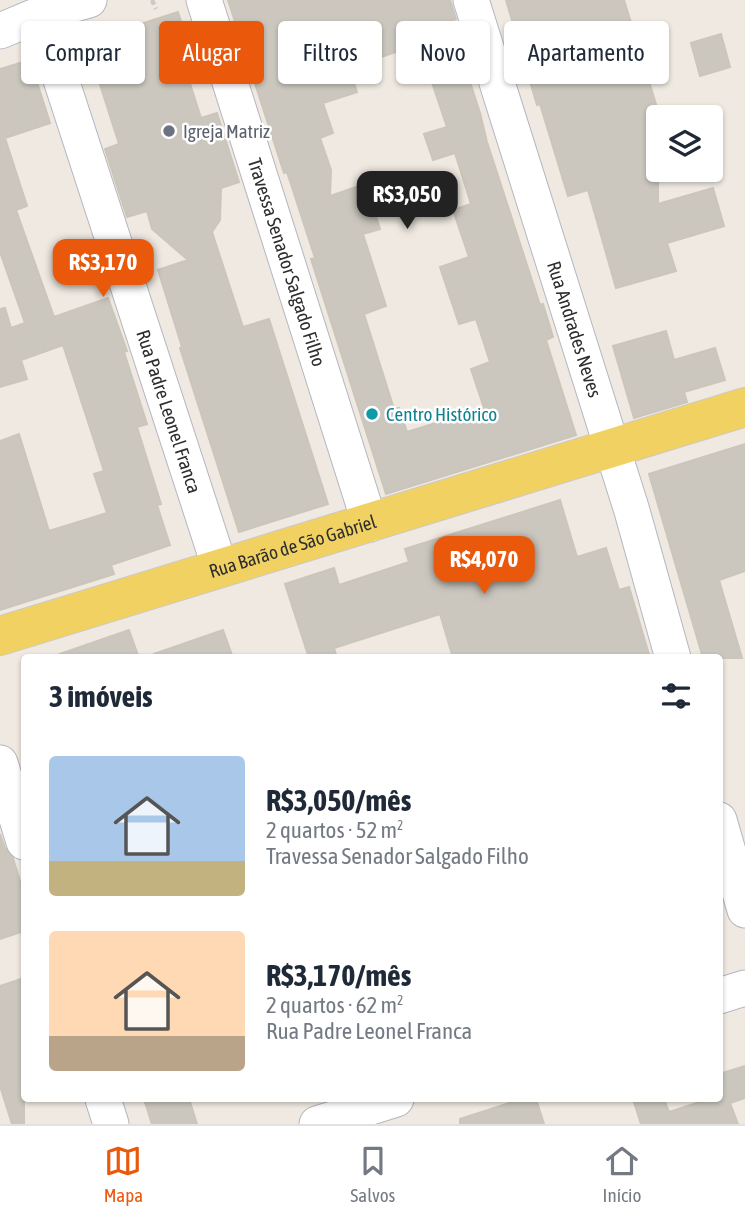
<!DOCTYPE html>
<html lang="pt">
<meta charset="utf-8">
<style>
body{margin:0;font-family:"Asap Condensed",sans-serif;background:#f2f2f3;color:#1f2937;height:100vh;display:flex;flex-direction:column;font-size:26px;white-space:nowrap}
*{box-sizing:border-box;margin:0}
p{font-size:23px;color:#747a83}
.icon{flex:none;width:38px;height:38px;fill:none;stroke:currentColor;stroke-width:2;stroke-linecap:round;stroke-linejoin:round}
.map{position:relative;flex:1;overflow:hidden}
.sheet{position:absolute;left:21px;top:654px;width:702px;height:448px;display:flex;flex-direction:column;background:#fff;border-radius:7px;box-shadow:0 2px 5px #0004}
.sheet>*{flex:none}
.top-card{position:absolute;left:21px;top:21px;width:704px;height:63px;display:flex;gap:14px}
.tools{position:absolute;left:646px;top:105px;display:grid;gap:14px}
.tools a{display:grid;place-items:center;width:77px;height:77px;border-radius:7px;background:#fff;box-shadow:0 2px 5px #0004;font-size:35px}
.price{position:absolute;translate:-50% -60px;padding:0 16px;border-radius:14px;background:#ea580c;color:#fff;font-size:23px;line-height:46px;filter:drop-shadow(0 2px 4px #0008)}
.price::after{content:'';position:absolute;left:50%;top:42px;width:21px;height:16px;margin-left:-10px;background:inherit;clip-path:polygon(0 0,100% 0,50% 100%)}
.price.active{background:#222;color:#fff}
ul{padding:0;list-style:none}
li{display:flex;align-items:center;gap:21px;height:175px;padding:0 28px}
li span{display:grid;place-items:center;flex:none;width:196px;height:140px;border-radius:7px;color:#555}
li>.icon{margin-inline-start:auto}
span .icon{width:84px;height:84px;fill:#fffc;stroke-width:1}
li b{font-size:30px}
h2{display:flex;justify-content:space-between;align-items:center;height:84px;padding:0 28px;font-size:30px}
.pill{padding:0 24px;border-radius:7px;background:#fff;box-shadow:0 2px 5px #0004;font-size:24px;line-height:63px}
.pill.active{background:#ea580c;color:#fff}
.tabs{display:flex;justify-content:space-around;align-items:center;height:98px;border-top:2px solid #e0e1e3;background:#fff;font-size:19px;color:#747a83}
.tabs a{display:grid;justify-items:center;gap:4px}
.tabs .active{color:#ea580c}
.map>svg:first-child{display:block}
.building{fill:#cbc7bf;stroke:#cbc5ba;stroke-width:2;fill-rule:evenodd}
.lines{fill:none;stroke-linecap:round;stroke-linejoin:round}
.minor-casing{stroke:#b4b7c1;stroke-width:37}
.major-casing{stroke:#c9c9c9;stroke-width:40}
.path{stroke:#c9c9c9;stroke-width:4.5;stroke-dasharray:5 3.5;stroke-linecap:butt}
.minor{stroke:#fff;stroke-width:35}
.major{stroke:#f2d163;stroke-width:38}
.worship-dot{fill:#6b7280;stroke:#fff;stroke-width:2.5}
.culture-dot{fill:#0f9aa8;stroke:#fff;stroke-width:2.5}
.labels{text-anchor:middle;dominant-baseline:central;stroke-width:5;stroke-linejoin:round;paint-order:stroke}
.worship-label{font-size:19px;fill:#5b616d;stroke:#fff;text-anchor:start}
.street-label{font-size:19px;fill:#2e2e2e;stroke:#fff}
.culture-label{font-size:19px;fill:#0d838f;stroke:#fff;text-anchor:start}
</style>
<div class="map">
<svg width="745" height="1124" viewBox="0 0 745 1124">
<rect width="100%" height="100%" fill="#efe9e1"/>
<path class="building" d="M228 0H450L456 19 453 20 463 50 460 51 480 113 487 142 540 305 543 304 553 337 546 340 576 435 386 494 311 259 315 258 287 172 284 173ZM419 44 447 127 424 134 433 160 455 153 471 204 453 210 469 257 440 267 459 324 476 319 490 362 471 369 484 408 407 432 399 408 394 409 364 314 386 306 363 234 380 229 365 184 330 196 331 170 320 138 333 133 323 103 357 92 349 68Z
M506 0H624L658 111V204L713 188 724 226 667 243 676 271 616 288 588 190 568 196 540 104 537 105Z
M178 12 188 43 178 46 201 118 217 113 239 182 221 188 220 220 212 232 243 327 269 319 328 504 239 532 180 348 182 347 158 270 188 260 152 229 147 211 127 217 105 149 119 144 96 72 85 76 75 45Z
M721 34 730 67 700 76 691 43Z
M30 60 50 123 5 138 27 206 16 210 54 317 108 298 127 351 124 352 147 424 137 427 161 504 157 505 170 545 111 565 114 574 0 610V441L19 434 49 531 107 513 94 474 104 471 63 345 21 360 27 379 0 387V309L5 308 11 328 25 323 0 252V69Z
M666 331 674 360 715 348 725 380 684 392 687 402 634 418 613 346Z
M745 444V571L719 580 742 658H703L649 474Z
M560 500 577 557 606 548 619 590 629 587 650 658H453L440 614 334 648 337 658H309L285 584 334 568 339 585 409 562 405 549Z
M129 630 139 658H61L60 654Z
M223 630 233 658H155L154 654Z
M0 834 5 848 13 858 24 895V931L0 939Z
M24 978V1124H12L0 1086V986Z
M745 1066V1098L730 1103 738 1124H641L633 1099H664L669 1112 709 1099H719V1074Z
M144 1099H189L197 1124H152Z
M522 1099H536L544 1124H460V1119Z"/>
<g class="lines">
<defs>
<g id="minor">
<path id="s1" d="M204 0 370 524"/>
<path id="s2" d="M471 0 632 511 673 658"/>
<path id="s3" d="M43 13 52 52 220 568"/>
<path d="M0 31 43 13 89 0"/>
<path d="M0 763 24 842"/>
<path d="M719 820 745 910"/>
<path d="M719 996 745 988"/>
<path d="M103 1099 111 1124"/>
<path d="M317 1124 396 1099"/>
</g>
<g id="major">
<path id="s4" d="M0 636 745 407"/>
</g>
</defs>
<use href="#minor" class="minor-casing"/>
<use href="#major" class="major-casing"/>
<path class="path" d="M152 0 156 9"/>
<use href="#minor" class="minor"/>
<use href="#major" class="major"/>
</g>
<circle class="worship-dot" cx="169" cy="131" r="7"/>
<circle class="culture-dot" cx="372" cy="414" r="7"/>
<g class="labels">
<g class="worship-label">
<text x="183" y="131">Igreja Matriz</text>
</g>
<g class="street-label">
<text stroke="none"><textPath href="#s1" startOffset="275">Travessa Senador Salgado Filho</textPath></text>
<text stroke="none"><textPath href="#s2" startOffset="345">Rua Andrades Neves</textPath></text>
<text stroke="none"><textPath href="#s3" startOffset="418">Rua Padre Leonel Franca</textPath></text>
<text stroke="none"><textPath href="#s4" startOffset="306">Rua Barão de São Gabriel</textPath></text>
</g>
<g class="culture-label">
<text x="386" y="414">Centro Histórico</text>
</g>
</g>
</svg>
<div class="tools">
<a><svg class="icon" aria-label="layers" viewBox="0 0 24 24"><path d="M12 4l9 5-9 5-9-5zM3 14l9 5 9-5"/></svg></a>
</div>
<b class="price active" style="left:407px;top:231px">R$3,050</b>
<b class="price" style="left:103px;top:299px">R$3,170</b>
<b class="price" style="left:484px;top:596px">R$4,070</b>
<div class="top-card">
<a class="pill">Comprar</a>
<a class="pill active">Alugar</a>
<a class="pill">Filtros</a>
<a class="pill">Novo</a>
<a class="pill">Apartamento</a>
</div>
<section class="sheet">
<h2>3 imóveis<svg class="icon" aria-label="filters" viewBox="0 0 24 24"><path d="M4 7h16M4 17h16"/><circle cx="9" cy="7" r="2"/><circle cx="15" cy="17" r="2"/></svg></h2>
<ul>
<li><span style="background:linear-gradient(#a9c7e8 75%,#c2b280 0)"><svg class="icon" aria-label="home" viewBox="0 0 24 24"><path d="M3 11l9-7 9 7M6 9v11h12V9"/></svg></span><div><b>R$3,050/mês</b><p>2 quartos · 52 m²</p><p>Travessa Senador Salgado Filho</p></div></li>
<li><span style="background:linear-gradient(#ffd9b3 75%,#b9a48a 0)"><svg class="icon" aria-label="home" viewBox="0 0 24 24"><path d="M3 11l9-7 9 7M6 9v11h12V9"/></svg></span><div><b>R$3,170/mês</b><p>2 quartos · 62 m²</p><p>Rua Padre Leonel Franca</p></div></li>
</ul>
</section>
</div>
<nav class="tabs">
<a class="active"><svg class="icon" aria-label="map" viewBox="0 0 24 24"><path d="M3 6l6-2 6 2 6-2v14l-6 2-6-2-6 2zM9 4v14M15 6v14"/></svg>Mapa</a>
<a><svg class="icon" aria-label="saved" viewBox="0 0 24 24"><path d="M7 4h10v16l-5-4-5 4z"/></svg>Salvos</a>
<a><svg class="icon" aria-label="home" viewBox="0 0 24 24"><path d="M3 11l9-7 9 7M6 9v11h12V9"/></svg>Início</a>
</nav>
